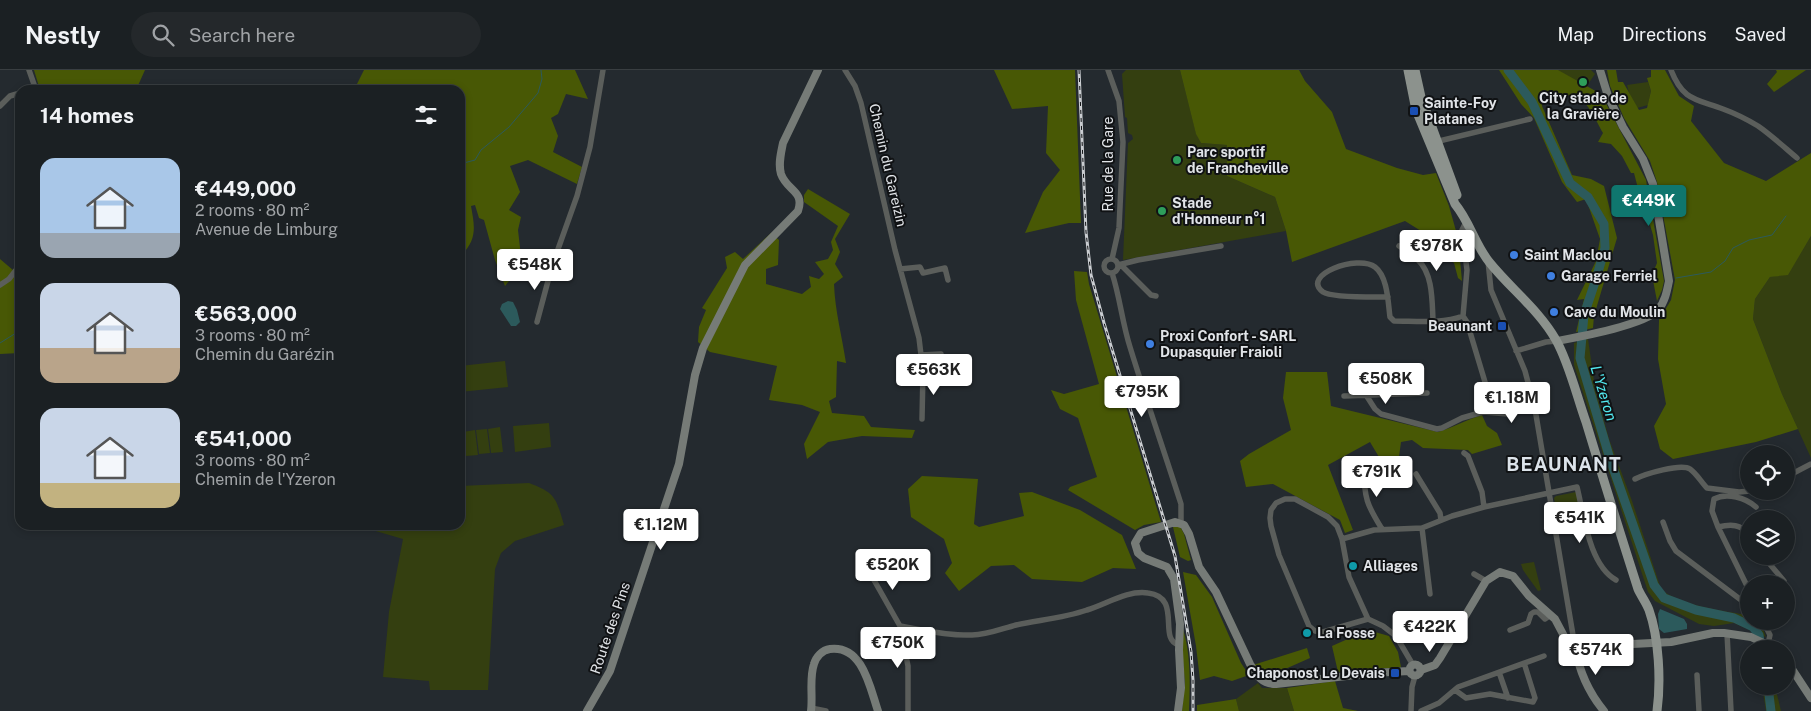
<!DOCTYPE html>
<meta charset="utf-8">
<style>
body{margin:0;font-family:"Public Sans",sans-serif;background:#24282b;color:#f1f3f6;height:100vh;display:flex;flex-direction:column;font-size:19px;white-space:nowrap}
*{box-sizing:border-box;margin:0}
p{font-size:16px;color:#a0a3a6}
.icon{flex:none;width:28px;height:28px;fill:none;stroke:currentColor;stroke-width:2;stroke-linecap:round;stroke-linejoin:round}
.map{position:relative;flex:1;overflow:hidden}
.drawer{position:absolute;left:15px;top:15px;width:450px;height:445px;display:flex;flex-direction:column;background:#1b2023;border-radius:15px;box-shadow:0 2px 8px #0003,0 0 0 1px #393e41}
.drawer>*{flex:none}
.fabs{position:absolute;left:1740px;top:375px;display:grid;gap:10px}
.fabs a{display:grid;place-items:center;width:55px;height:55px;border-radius:50%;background:#1b2023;box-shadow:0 2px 8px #0003,0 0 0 1px #393e41;font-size:25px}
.price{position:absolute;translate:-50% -42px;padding:0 11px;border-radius:5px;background:#fff;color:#222;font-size:16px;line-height:32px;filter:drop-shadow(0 1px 2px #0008)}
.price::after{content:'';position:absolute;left:50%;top:30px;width:15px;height:11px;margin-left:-8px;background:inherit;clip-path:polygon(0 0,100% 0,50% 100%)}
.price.current{background:#0f766e;color:#fff}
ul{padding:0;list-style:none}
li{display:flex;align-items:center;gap:15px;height:125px;padding:0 25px}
li span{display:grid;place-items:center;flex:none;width:140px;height:100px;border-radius:15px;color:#555}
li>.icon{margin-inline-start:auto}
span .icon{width:60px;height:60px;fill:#fffc;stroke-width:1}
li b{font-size:21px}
h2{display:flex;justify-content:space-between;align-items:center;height:60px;padding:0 25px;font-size:21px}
header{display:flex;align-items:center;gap:30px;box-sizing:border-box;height:70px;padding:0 25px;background:#1b2023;border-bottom:1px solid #393e41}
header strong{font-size:24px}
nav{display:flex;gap:28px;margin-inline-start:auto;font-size:18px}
.search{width:350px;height:45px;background:#24282b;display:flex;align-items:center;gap:12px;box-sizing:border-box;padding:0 18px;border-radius:28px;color:#a0a3a6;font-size:19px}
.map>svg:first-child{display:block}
.green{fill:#343f10}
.forest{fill:#485805}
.water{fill:#2c5a5c}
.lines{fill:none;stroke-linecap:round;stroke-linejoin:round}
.stream{stroke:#2c5a5c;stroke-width:1}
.river{stroke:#2c5a5c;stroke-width:9}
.street{stroke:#5b5e5b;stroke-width:5.5}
.secondary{stroke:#767b77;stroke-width:8}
.primary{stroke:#8c928d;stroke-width:9}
.rail-casing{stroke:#cacdd1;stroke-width:3}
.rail{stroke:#101214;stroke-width:1;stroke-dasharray:4;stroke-linecap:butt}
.leisure-dot{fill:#2e9e5b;stroke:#101214;stroke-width:2}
.transit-dot{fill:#1a4fb4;stroke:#101214;stroke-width:2}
.shop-dot{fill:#3f7fe0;stroke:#101214;stroke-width:2}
.culture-dot{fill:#0f9aa8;stroke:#101214;stroke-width:2}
.labels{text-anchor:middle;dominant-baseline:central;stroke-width:4;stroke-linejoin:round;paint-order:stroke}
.poi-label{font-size:14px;font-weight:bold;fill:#e1e4e8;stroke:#101214;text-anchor:start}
.street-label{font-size:14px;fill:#e1e4e8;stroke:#101214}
.water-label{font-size:15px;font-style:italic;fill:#52e9f0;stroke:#101214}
.district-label{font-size:19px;font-weight:bold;letter-spacing:1px;fill:#dce3ea;stroke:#101214}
</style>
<header>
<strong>Nestly</strong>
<div class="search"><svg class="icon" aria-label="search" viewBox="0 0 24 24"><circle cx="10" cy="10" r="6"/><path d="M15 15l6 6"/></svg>Search here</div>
<nav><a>Map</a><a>Directions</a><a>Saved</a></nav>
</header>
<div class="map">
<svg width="1811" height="641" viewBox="0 0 1811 641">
<rect width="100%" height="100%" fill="#242a2f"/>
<path class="green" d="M1126 0H1180L1196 63 1201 73 1228 75 1227 106 1275 127 1286 161 1123 190 1128 73 1133 69 1132 65 1128 63 1127 48 1125 47 1122 4Z
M1557 0H1591L1595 4 1586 17Z
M1648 12 1651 21 1648 35 1637 38 1629 23 1627 15Z
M1811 166V388L1782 324 1753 249 1755 229 1770 207 1788 204Z
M1588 269 1595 318 1609 369 1632 431 1661 519C1677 535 1727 542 1749 545V551C1761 551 1762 556 1766 567L1734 553 1714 556 1699 554 1655 531 1648 522 1574 295V273Z
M505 291 508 317 460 322V296Z
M549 353 551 377 515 382 513 356Z
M500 357 503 382 491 383 488 359Z
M487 359 490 383 479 384 476 360Z
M475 360 478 385 466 386 463 362Z
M529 413C556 423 556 428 564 455L515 471 501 483 495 499 488 620H430L429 611 383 607 389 542 403 469 355 455H460V416Z
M1576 422 1579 434 1557 445 1554 428 1556 426Z
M1534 492 1541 520 1538 521 1523 500 1521 494Z
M1258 613 1262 618H1287L1294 641H1239L1236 629Z
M1762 616H1775L1781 641H1766Z"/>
<path class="forest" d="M34 0H145L136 20H40Z
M364 0H575L588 29 566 24 558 44 551 48 558 66 553 82 582 97 577 114 528 90 510 96 520 122 509 140 521 147 518 160 522 195 505 216 495 190 484 150 479 148 475 135 471 136C475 158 477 169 461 186L460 181V20H354Z
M994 0H1075L1081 153H1069L1025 163 1043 122 1060 100 1046 83 1048 36 1012 39Z
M1180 0H1299L1305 11 1332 42 1346 79 1397 98 1423 105 1436 103 1449 136 1458 168 1462 211 1458 208 1454 193 1434 176 1429 166 1405 151 1292 192 1286 161 1275 127 1227 106V75L1201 73 1196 64Z
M1499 0H1558L1601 24 1646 110 1664 211 1662 220 1657 231 1652 205 1657 193 1653 165 1645 138H1643L1634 103H1631L1622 86 1611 74 1598 72 1603 63C1585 29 1585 24 1543 24L1542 36 1572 105 1591 109 1604 116 1617 168 1594 246 1593 258 1576 262 1584 229 1577 230 1596 191 1600 169 1586 129 1577 132 1562 112 1534 48 1521 34Z
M1607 0H1616L1618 12H1623L1639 40 1647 38 1651 21 1647 8 1651 7V0H1665L1679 26 1694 36 1691 51 1724 93 1766 111 1811 83V166L1788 205 1770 207 1755 229 1753 249 1782 324 1798 359 1756 372 1673 389 1660 379 1654 356 1666 334 1658 289 1659 250 1671 230 1675 210 1657 112 1650 91 1624 48 1610 16Z
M1776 0H1806L1774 22 1767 14 1777 2Z
M808 119 850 144 835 169 840 182 835 194 843 207 834 214C835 241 842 266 846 293L837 291 836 327 829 331 832 343 864 346 871 357 915 360 912 368 862 366 828 372 807 389 804 374 820 342 802 335 769 330 777 296 710 282 698 272 699 257 706 240 702 238 727 198 725 187 735 182 743 189 771 163 779 170 778 195 766 199V214L802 224 811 217 809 206 819 209 824 204 815 192 828 189 833 180 831 172 838 156 804 132V125Z
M0 189 20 206V283L0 284Z
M1074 201 1087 202 1089 214 1161 452 1144 455 1135 460 1068 420 1070 417 1097 407 1078 348 1060 339 1051 320 1064 324 1099 314 1076 230Z
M1286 302H1327L1331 336 1438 362C1454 357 1466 350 1482 345L1487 356 1497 363 1502 375 1472 384 1468 380 1423 378 1412 370 1401 372 1397 402H1388L1370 372 1328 395 1353 460 1345 463 1340 450 1273 414 1246 417 1240 391 1249 384 1291 360 1283 328Z
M922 406 978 409 974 454 979 457 1024 446 1019 423 1032 422 1080 440 1122 465 1136 499 1113 498 1082 512 1032 509 1014 495 991 496 959 521 945 503 952 493 944 469 911 447 908 419Z
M1180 456 1184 464 1191 490 1188 491 1180 487 1173 457Z
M1183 502 1196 505 1212 527 1241 593 1249 605 1232 611 1214 606 1200 610 1196 576Z
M1183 559C1191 585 1190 614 1189 641H1182L1185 613 1182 580Z
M1368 560 1389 566 1398 582 1401 597 1338 602 1332 576Z
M1307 578 1310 588 1265 608 1258 603 1253 595Z
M1335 611 1343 638 1358 641H1294L1287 618Z
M1236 629 1239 641H1197V635Z"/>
<path class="water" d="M508 231 513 232 517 240 520 252 516 256H511L500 239 502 234Z
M1660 539 1684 549 1687 554V559L1664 563 1659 559 1658 544Z"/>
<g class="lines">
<path class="stream" d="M460 94 475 90 481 80 509 57 538 23 542 9 541 0
M1676 208 1711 202 1725 191 1733 178 1749 170 1772 165 1786 146
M0 273 16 263H20"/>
<path class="river" d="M1508 0 1532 32 1570 113 1588 127 1604 154 1605 178 1596 209 1584 245 1580 288 1610 389 1654 515 1664 528 1696 540 1734 548 1753 557 1759 565 1761 579
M1768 616 1771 641"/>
<path class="street" d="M29 0 36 20
M845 0 855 16 861 33 895 180 919 268 923 302 922 349
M1108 0 1119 31 1123 72 1119 158 1112 189
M1671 0C1683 31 1696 29 1723 39 1734 43 1748 50 1758 56 1771 65 1784 77 1797 88
M0 36 10 26 20 23
M1435 72 1530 49
M1399 176C1405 180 1413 185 1418 190 1433 204 1432 231 1433 250
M1104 196a7 7 0 1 1 14 0a7 7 0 1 1-14 0Z
M1488 191 1491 220 1525 301 1535 339 1575 577
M1118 195 1138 190 1221 176
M1121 195 1151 225 1156 226
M900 199 920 197 923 203 945 198 948 210
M1112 203C1120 227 1122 252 1130 277 1146 329 1164 381 1181 434V453
M0 215 9 209 20 195
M1388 227C1375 227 1332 228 1323 222 1300 205 1358 184 1375 197 1388 207 1388 233 1390 247L1394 251C1416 251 1442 254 1463 246L1467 200 1462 160 1466 152
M1463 246 1467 252 1488 322 1483 342
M537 252 552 196 577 126 590 77 603 0
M1516 281 1546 272 1557 271
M921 285 941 284
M1366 325 1375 339 1381 344 1437 359 1442 358 1462 348 1483 342 1508 344 1532 327
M1344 326 1427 323
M1464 383 1468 386 1482 422 1484 437
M1364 399C1364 428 1367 435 1382 459
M1416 404 1440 443 1441 450
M1786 407 1811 394
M1635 409C1645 404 1681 393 1690 399 1697 404 1701 412 1707 418L1739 422 1750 421
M1663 452 1670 471 1676 481 1749 536
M1718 457C1731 454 1741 454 1749 465
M1422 458 1430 524
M1342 469 1374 460 1422 458 1452 446 1484 437 1577 417C1584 445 1589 495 1616 510
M1763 486 1784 511
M866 496 900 556 908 596V641
M1474 504 1486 511
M1749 520 1718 457 1712 441 1714 429C1727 422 1746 428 1756 437
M1368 549 1323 562 1315 561 1309 556 1279 485 1271 456 1270 448 1271 440 1276 433 1285 429H1295L1328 447 1337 456 1342 469 1349 507 1368 549 1383 556 1396 566 1413 595
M1763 551 1770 565 1768 574
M900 556C924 560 948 566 972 565 987 565 1001 559 1016 555 1039 550 1064 548 1087 540 1107 534 1127 520 1148 523 1183 527 1157 570 1179 575
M1510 560 1528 553 1531 544 1534 542H1538L1545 549 1551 545
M1727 563 1731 641
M1500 605 1508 628
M1697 605 1699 641
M1455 620 1466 628 1490 624 1533 632 1535 628 1525 596
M811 638 826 641
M1411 641 1412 617 1415 606
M1421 641 1439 633 1458 617 1544 586"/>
<path class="secondary" d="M1557 271C1578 267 1645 255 1658 240 1665 232 1667 221 1669 211L1653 114 1643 89 1623 57 1608 26 1600 0
M1575 577 1671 572 1713 563H1724L1751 567 1776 579
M1575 577C1579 600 1589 623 1604 641
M1786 590 1811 628
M1409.5 600a5.5 5.5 0 1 1 11 0a5.5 5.5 0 1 1-11 0Z
M1421 600 1435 595 1440 588 1486 511 1500 502 1513 506 1529 526 1555 549 1564 566 1575 577
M587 641 610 601 679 394 695 305 703 278 745 195 798 141C805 121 787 121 781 104 778 94 781 83 783 73L818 0
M811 641C813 626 809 608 814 594 816 587 822 580 830 579 863 575 870 618 878 641
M1178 641 1181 618 1179 580 1180 554 1174 509 1167 497 1144 488 1138 483 1135 473 1141 463 1175 452 1184 455 1189 464 1199 497 1216 522 1250 594C1257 606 1262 614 1276 614L1373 603 1409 601"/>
<path class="primary" d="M1408 0 1416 40 1455 134C1470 152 1475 175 1490 193 1511 219 1539 240 1556 270 1569 293 1577 327 1586 352 1603 408 1620 463 1638 519 1641 526 1646 532 1649 540 1659 568 1661 611 1657 641
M1415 0 1421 27 1457 125"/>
<defs>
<path id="rail" d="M1079 0 1086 162 1091 205 1104 253 1175 486 1191 582 1193 610V641"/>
</defs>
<use href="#rail" class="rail-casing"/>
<use href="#rail" class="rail"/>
</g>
<g class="leisure-dot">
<circle cx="1583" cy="12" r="5"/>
<circle cx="1177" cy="90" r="5"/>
<circle cx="1162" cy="141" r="5"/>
</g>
<g class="transit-dot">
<rect x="1409" y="36" width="10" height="10" rx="2.5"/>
<rect x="1497" y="251" width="10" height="10" rx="2.5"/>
<rect x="1390" y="598" width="10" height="10" rx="2.5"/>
</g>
<g class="shop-dot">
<circle cx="1514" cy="185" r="5"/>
<circle cx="1551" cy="206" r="5"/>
<circle cx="1554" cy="242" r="5"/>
<circle cx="1150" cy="274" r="5"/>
</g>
<g class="culture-dot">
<circle cx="1353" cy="496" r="5"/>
<circle cx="1307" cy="563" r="5"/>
</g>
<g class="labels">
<g class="poi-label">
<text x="1583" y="28" text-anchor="middle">City stade de<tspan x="1583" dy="16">la Gravière</tspan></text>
<text x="1424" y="33">Sainte-Foy<tspan x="1424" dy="16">Platanes</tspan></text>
<text x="1187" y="82">Parc sportif<tspan x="1187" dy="16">de Francheville</tspan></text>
<text x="1172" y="133">Stade<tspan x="1172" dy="16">d'Honneur n°1</tspan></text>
<text x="1524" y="185">Saint Maclou</text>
<text x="1561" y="206">Garage Ferriel</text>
<text x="1564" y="242">Cave du Moulin</text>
<text x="1492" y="256" text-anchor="end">Beaunant</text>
<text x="1160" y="266">Proxi Confort - SARL<tspan x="1160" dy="16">Dupasquier Fraioli</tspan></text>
<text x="1363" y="496">Alliages</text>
<text x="1317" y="563">La Fosse</text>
<text x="1385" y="603" text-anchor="end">Chaponost Le Devais</text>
</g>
<g class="street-label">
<text transform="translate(1108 94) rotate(-90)">Rue de la Gare</text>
<text transform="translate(888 95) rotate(77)">Chemin du Gareizin</text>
<text transform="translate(610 558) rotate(-71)">Route des Pins</text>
</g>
<g class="water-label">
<text transform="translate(1604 323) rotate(73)">L'Yzeron</text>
</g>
<g class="district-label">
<text x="1564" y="394">BEAUNANT</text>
</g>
</g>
</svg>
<div class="fabs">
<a><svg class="icon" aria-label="locate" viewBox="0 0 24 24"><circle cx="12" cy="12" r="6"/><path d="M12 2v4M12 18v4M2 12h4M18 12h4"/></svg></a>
<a><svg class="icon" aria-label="layers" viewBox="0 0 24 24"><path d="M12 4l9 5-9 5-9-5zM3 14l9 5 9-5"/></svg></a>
<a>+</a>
<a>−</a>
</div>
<b class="price current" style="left:1649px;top:157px">€449K</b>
<b class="price" style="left:1437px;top:202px">€978K</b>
<b class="price" style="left:535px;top:221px">€548K</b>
<b class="price" style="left:934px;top:326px">€563K</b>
<b class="price" style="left:1386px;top:335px">€508K</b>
<b class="price" style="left:1142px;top:348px">€795K</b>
<b class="price" style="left:1512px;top:354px">€1.18M</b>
<b class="price" style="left:1377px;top:428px">€791K</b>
<b class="price" style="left:1580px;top:474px">€541K</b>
<b class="price" style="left:661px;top:481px">€1.12M</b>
<b class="price" style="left:893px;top:521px">€520K</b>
<b class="price" style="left:1430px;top:583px">€422K</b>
<b class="price" style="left:898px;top:599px">€750K</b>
<b class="price" style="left:1596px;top:606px">€574K</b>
<section class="drawer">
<h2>14 homes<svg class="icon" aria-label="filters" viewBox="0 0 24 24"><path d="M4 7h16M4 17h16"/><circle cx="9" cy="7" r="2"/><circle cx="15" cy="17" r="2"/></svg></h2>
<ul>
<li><span style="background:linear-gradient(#a9c7e8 75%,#9aa5b1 0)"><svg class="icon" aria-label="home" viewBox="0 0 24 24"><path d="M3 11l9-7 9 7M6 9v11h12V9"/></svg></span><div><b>€449,000</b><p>2 rooms · 80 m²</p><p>Avenue de Limburg</p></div></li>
<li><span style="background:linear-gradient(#c9d6e8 65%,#b9a48a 0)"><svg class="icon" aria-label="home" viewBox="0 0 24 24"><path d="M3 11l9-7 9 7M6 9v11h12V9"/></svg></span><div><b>€563,000</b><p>3 rooms · 80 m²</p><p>Chemin du Garézin</p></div></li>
<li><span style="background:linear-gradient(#c9d6e8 75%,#c2b280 0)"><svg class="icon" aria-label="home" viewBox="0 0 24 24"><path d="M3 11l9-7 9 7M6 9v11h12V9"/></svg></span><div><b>€541,000</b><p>3 rooms · 80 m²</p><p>Chemin de l'Yzeron</p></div></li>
</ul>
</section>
</div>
